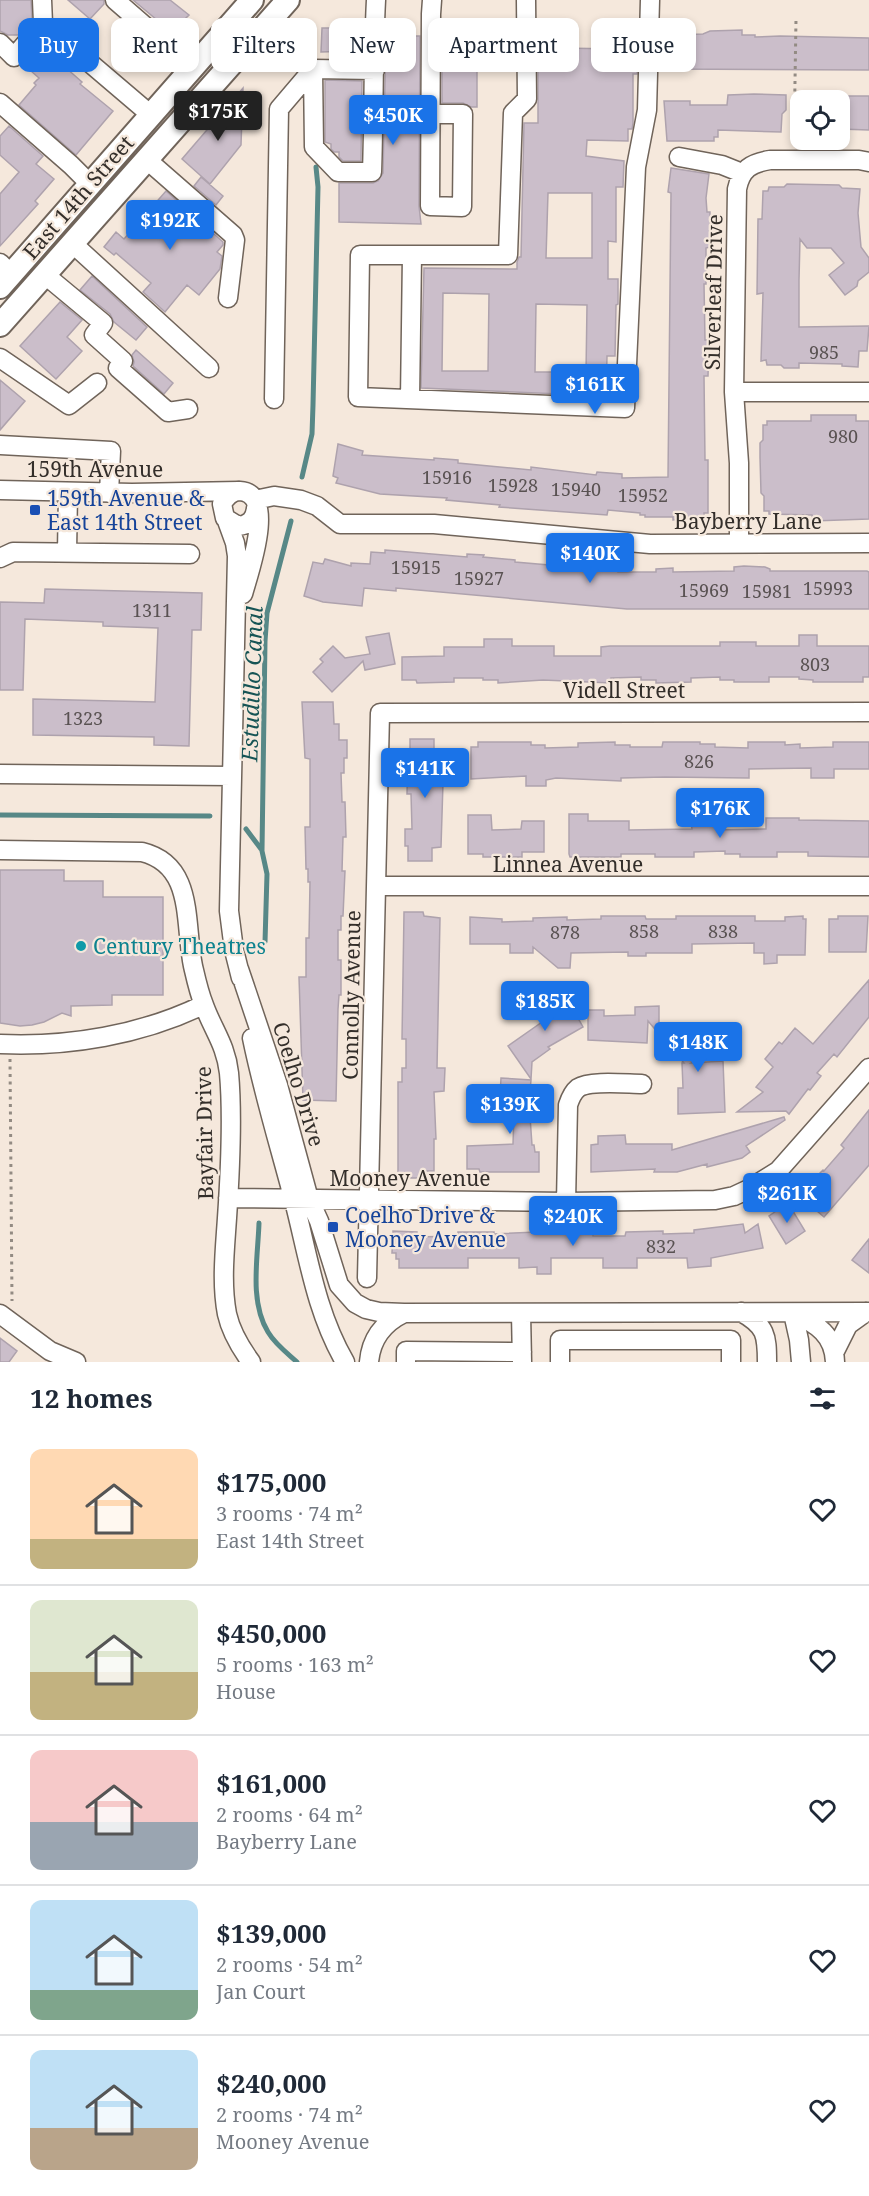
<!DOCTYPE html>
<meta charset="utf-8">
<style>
body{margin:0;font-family:"Noto Serif",serif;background:#f6f6f7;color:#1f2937;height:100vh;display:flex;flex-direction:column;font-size:22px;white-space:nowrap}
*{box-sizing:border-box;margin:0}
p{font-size:20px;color:#747a83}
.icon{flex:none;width:33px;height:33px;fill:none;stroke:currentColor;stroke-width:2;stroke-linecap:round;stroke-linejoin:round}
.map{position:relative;height:1362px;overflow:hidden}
.sheet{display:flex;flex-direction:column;background:#fff;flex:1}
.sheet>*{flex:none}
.hud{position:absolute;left:18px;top:18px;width:834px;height:54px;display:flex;gap:12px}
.tools{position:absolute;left:790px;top:90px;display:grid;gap:12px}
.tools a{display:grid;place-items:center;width:60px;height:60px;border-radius:12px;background:#fff;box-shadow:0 3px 9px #0003;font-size:30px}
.price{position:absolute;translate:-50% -51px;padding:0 14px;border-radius:6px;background:#1a73e8;color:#fff;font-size:20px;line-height:39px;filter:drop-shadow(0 2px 3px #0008)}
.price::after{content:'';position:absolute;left:50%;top:36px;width:18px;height:14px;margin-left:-9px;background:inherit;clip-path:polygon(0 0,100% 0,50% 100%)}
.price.on{background:#222;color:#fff}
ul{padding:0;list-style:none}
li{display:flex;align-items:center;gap:18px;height:150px;padding:0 30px}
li+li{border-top:2px solid #e0e1e3}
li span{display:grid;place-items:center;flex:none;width:168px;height:120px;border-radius:12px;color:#555}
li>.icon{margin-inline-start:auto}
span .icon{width:72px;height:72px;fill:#fffc;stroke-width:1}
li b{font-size:26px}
h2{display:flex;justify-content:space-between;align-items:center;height:72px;padding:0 30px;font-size:26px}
.tag{padding:0 21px;border-radius:12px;background:#fff;box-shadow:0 3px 9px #0003;font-size:21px;line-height:54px}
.tag.on{background:#1a73e8;color:#fff}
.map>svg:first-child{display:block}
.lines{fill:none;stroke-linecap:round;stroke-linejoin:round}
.stream{stroke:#578887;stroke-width:5}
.building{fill:#cbbeca;stroke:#aea2ad;stroke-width:1.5;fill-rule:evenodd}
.minor-casing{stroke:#70645a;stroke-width:21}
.major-casing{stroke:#70645a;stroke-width:26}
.path{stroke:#938b83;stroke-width:3;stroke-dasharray:3 4.5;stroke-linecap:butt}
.minor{stroke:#fff;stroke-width:18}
.major{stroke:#fff;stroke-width:22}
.transit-dot{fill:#1a4fb4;stroke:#f5e8dc;stroke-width:2}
.culture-dot{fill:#0f9aa8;stroke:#f5e8dc;stroke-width:2}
.labels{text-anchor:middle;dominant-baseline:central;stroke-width:4.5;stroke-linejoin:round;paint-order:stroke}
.number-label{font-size:18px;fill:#595252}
.street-label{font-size:21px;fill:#332e2a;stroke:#f5e8dc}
.transit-label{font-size:21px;fill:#164399;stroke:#f5e8dc;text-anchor:start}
.culture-label{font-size:21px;fill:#0d838f;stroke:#f5e8dc;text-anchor:start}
.water-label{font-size:22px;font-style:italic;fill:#165455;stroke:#f5e8dc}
</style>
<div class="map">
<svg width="869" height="1362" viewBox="0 0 869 1362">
<rect width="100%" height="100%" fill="#f5e8dc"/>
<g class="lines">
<path class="stream" d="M302 477 312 434 313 405 318 187 316 167
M0 815 210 816
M246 829 261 849
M265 942 267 874 262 851 265 641 267 613 291 521
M259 1223C258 1257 249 1301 268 1332 275 1344 287 1353 297 1362"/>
</g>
<path class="building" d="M0 0H31L32 19 18 35H8L0 31Z
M68 0H104V4L90 19Z
M133 0H170L189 15 186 18 195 25 181 40Z
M322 28H349V37H351V51L321 52Z
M742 30V35H755V37L780 36 869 38V70L664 69V41H671V35L703 34 710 31Z
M504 34H515V64H509V69H477V107H471L463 103H442V41H455V43L487 44V41L504 42Z
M386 36H420L419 206 421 224 339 222V183H373L378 181 383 173Z
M44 39 62 54 57 60 82 82 80 84 113 111 76 155 19 105 36 85 34 83 39 78 23 64Z
M538 42H558L559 48 619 49 620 44 638 43 637 74H633V123L632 129H628V141L587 140 586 156 624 161 623 187H616V242L608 241V279H618V304L616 305 615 356H607L606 396 421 388 424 268 517 269V262L519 257H521L524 123H538ZM548 193H592V258H546ZM443 293 489 294 488 371H442ZM536 304 587 305 586 372H535Z
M325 80 362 81 361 161H343L339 157V152H334L331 149V144L325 142Z
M243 88 241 145 210 184 182 159Z
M754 94 786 95V110L782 114 781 132 718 130V137H714V141H667L664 101H690V105H727L728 95Z
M840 96H869V130L840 129Z
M9 126 43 156 36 164 54 179 35 201 38 204 0 246V194L19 172 0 155V136Z
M671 168 709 174 706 198 707 212H710V247L706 248V284H704L705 340H709L708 376H704L705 460H708V513H704V517L673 520V517H645V515H640V513L608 510 607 515 499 507 500 505 446 500 447 498 380 494 336 483 338 478 333 476 338 444 363 451 362 455 434 460V458L458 460V463L531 470V467L596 475 597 472 622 474V478L668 477 671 193 668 192Z
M201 177 223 196 216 205 194 186Z
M787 184 839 185 842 188 860 189 858 213 861 247 869 258V272L858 281 857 286 845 295 829 275 844 263 831 248H807L800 239 799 280V327L869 326 867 351H859L858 367 842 366V364L799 363V368H784L781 365H767L766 360 761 361 763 293 757 294 758 219H762L763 191H768L769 187H784Z
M166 191 223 242V245L217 252 222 256 220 269 199 295 187 285 165 312 143 292 151 283 116 253 114 255 104 247 116 232 124 239Z
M92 276 147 327 136 340 114 322 110 314 80 290Z
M60 302 82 320 67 337 82 351 56 379 20 346Z
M136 350 173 383 164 394 133 366 134 362 132 355Z
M0 380 25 401 0 430Z
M811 415H856V421H869V519L813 521 812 515 769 514V511H764V496L761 493 760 457V443L763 440V425H767V421H811Z
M385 550 467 557V554L484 555 483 557 515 560V562L618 571V572H656V569L673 568V572L734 571V567L744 566 765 567 770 569V571H867L869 572V609H627L396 588V591L364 588 362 606 323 602 304 596 313 562 323 564 325 559 351 566V563L370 564 371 552 385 553Z
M45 589 202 593 201 630H192L189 746 154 745V737L33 735V699L155 702 158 628 103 626V622L25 619 23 690H0V602L44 603Z
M389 633 395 664 365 670 363 661 332 692 313 672 323 662 320 659 333 646 345 658 370 654 366 637Z
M799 635H817V646H869V677H863V682H813V680L799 679V677H769V682H734V680H720V677L691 678V682L656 683V680H641V677L611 678V683L543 680 498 683V680H483V678H454V682L417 683 416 680H402V657L444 656V647H484V639H512V646H554V656H601V647L610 646H720V642H756V646H799Z
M302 702H333L334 724H339V740H347V758H344V773H341L342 802H345L346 837H343L342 871H345L343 916H341V930H338V960H341V995H339L338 1009 336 1101 303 1100 299 977H306V938H309L310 882H308V869H306L305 827H310V759L305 758Z
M410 739H434V751H444L441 847 432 848V861H408V846H405V829H412L411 794H407L408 754H410Z
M478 742H531V745H545V748L578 747V743L615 742V745H630V747H662L663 742H700V744H715V747L748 748V742H785V745L800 744V748L833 747V742H869V769H834V778H811V768L749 769V778L665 777 621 778V781L556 778 546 780V786H526V776L471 779V747H478Z
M569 814H588V821H629V830L692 829 691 821H718V830L766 829V818H799V820L869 821V857L808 856V852H777V857H740V854H725V851L694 852V857H655V854H621V857H570L569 854Z
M468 815H491L492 830 521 829 522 821H544V852H522V857H483V854H468Z
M0 870H64V881H103V897H163V995H112V1005L71 1006V1016L62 1013 44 1022 32 1025 20 1026 0 1023Z
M404 912H423L424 916 440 918 437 1068H445L444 1091 434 1092 436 1139H434V1171H425L424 1178H398V1082H402V1068H406V1039H402Z
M601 916H645L646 919H676V916H755V921H785V917L803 916V919H806L805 955H777V963L764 964V953H754V943L692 944V953H646V956H628V952L571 953 570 968H558L533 947V953H510V944H470V917L502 919V922L533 921V918L567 917V920L601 919Z
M838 916H868L866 952H829V919H838Z
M869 980V1017L837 1057 834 1054 817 1073 821 1076 810 1090 808 1089 789 1114 786 1111 737 1112 763 1092 756 1087 773 1067 765 1059 779 1042 782 1044 795 1028 813 1044Z
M550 995 559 1010 570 1004 583 1027 548 1047 550 1049 532 1062 531 1079 508 1046 542 1022 533 1004Z
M659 1006V1034L648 1021 647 1043 588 1040V1010H604V1016L635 1015V1007Z
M689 1024 693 1030 700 1024 716 1045 691 1063 723 1061 725 1112 678 1114V1088H683L682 1063H684L666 1042Z
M501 1078 531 1080 529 1102 532 1145H534L535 1152H539V1172H480L479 1169H467V1146L513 1144 514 1112H499Z
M869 1110V1165L824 1217 797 1194 812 1178 813 1180 823 1170 824 1171 844 1148 841 1145Z
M784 1117 785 1120 746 1146 750 1152 742 1158 707 1167V1164L677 1172H654L655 1169 591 1172V1145L598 1144V1136L625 1135 626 1144H672V1150Z
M788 1203 805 1231 786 1244 769 1216Z
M743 1224 745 1233 758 1224 763 1248 711 1258V1266L688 1268 687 1258H637V1268H603V1258H551V1274H537V1267L519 1268V1258H468V1268H399V1259H396V1253H392L393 1231 417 1232V1237L458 1236V1232H494V1234L560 1231H579V1234H593V1236H625L626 1232 663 1231V1234L694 1233V1230Z
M869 1239V1273L852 1260Z
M0 1338 17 1351 9 1362H0Z"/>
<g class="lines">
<defs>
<path id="minor" d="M42 0 43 23 151 115
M115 0 192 67
M526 0 527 99 513 113 508 255H360L358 397 625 408 636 167 647 110 650 0
M0 43 14 57 43 23
M375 70 313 69 314 147 338 172H372C374 115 373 57 376 0
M0 103 71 165 90 184
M431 114H463L462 207 430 206 431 14 432 0
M679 157 722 165 742 173
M146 159 233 235 235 240 228 298
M72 243 209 368
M0 263 11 274
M44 274 103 323 94 335 123 361 118 368 168 412 188 409
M0 358 69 405 97 383
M734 392H869
M274 399 279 109 313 69
M410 399 412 255
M0 445 111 451 109 493
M0 490 132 493 239 491
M255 500 274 496 301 500 317 506 340 524H434L650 544 869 543
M227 521 235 543 237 556 229 911 234 950 241 978
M739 543V463L734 392 737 189C741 169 751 163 770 160H859L869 162
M67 553 68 492
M0 558 13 552 190 554
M243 594C248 575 278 493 240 491 231 491 226 497 222 504L225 518 238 526C249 525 255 519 256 508
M0 774 232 776
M0 850 142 852C195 865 184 923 193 966 196 979 199 993 204 1005 213 1030 226 1045 229 1073 233 1117 230 1174 227 1218 225 1249 221 1283 227 1314 231 1332 240 1347 251 1362
M376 886H869
M239 969 278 1085 309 1199 319 1221 339 1285 355 1303 366 1309 379 1312 404 1313 869 1312
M252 1038C263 1092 279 1144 293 1197 308 1254 315 1310 345 1362
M0 1044C69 1047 141 1035 203 1005
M228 1198 566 1202 715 1200 734 1196 749 1189 778 1171 869 1068
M566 1202 568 1105C570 1099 573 1092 578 1088 590 1080 627 1084 642 1084
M367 1278 380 713 869 712
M741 1312C766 1326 767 1335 767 1362
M521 1313 522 1362
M793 1313 799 1340 801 1362
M0 1314 50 1351 76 1362
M795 1314C817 1324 834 1335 835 1362
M835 1351 848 1325 866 1312
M369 1362C371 1339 383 1323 404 1313
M406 1362V1351L522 1352
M560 1362V1340H731V1362"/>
<path id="major" d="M0 287 252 0
M0 325 288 0"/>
</defs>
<use href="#minor" class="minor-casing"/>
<use href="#major" class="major-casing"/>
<path class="path" d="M794 144 796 19
M10 1059 12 1301"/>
<use href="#minor" class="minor"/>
<use href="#major" class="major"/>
</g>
<g class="transit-dot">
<rect x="29" y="504" width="12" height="12" rx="3"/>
<rect x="327" y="1221" width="12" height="12" rx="3"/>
</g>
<circle class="culture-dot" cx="81" cy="946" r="6"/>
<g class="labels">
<g class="number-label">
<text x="824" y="352">985</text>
<text x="843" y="436">980</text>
<text x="447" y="477">15916</text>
<text x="513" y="485">15928</text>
<text x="576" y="489">15940</text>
<text x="643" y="495">15952</text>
<text x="416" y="567">15915</text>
<text x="479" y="578">15927</text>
<text x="828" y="588">15993</text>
<text x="704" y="590">15969</text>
<text x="767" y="591">15981</text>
<text x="152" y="610">1311</text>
<text x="815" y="664">803</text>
<text x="83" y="718">1323</text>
<text x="699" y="761">826</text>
<text x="644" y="931">858</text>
<text x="723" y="931">838</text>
<text x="565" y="932">878</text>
<text x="661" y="1246">832</text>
</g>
<g class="street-label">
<text transform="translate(78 197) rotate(-49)">East 14th Street</text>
<text transform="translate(713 292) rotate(-89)">Silverleaf Drive</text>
<text x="95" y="469">159th Avenue</text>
<text x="748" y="521">Bayberry Lane</text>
<text x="624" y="690">Videll Street</text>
<text x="568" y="864">Linnea Avenue</text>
<text transform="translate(351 995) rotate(-89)">Connolly Avenue</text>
<text transform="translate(299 1084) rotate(73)">Coelho Drive</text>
<text transform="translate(204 1133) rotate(-91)">Bayfair Drive</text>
<text x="410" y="1178">Mooney Avenue</text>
</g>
<g class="transit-label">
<text x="47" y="498">159th Avenue &amp;<tspan x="47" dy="24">East 14th Street</tspan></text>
<text x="345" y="1215">Coelho Drive &amp;<tspan x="345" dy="24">Mooney Avenue</tspan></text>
</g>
<g class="culture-label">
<text x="93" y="946">Century Theatres</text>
</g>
<g class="water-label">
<text transform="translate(251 684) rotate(-88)">Estudillo Canal</text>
</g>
</g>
</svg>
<div class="tools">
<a><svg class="icon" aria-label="locate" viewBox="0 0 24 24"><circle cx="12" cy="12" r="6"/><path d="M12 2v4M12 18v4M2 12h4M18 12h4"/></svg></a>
</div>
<b class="price on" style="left:218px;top:142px">$175K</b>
<b class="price" style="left:393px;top:146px">$450K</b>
<b class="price" style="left:170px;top:251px">$192K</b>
<b class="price" style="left:595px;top:415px">$161K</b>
<b class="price" style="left:590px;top:584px">$140K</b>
<b class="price" style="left:425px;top:799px">$141K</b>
<b class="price" style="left:720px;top:839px">$176K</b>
<b class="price" style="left:545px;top:1032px">$185K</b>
<b class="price" style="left:698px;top:1073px">$148K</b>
<b class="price" style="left:510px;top:1135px">$139K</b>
<b class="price" style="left:787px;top:1224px">$261K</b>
<b class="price" style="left:573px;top:1247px">$240K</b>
<div class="hud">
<a class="tag on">Buy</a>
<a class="tag">Rent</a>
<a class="tag">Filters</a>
<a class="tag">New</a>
<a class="tag">Apartment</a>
<a class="tag">House</a>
</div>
</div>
<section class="sheet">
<h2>12 homes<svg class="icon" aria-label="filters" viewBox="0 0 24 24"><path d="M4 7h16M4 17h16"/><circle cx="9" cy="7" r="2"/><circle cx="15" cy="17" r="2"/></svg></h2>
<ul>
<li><span style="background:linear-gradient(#ffd9b3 75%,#c2b280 0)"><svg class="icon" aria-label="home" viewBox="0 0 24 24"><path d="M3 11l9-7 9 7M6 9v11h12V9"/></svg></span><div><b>$175,000</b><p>3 rooms · 74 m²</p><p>East 14th Street</p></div><svg class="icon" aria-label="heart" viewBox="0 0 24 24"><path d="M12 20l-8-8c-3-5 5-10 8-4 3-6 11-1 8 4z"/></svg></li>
<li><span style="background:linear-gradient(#dfe7d0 60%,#c2b280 0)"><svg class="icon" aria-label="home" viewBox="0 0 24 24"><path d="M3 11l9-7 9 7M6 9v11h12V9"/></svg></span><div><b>$450,000</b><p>5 rooms · 163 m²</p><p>House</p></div><svg class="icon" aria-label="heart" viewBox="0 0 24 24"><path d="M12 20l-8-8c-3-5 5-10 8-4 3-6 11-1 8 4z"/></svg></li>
<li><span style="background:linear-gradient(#f6c9c9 60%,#9aa5b1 0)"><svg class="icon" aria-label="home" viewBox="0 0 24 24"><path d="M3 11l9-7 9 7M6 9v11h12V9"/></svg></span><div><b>$161,000</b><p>2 rooms · 64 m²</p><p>Bayberry Lane</p></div><svg class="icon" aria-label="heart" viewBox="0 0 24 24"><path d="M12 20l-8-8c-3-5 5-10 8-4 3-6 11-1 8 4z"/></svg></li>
<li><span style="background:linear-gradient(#bfe0f5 75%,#7fa58c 0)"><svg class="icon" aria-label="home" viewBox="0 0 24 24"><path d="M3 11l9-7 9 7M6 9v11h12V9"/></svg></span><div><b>$139,000</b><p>2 rooms · 54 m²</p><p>Jan Court</p></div><svg class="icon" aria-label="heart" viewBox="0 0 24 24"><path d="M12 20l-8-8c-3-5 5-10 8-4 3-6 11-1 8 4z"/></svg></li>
<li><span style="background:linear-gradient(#bfe0f5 65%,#b9a48a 0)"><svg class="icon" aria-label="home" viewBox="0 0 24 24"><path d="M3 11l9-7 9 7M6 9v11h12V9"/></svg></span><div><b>$240,000</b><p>2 rooms · 74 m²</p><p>Mooney Avenue</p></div><svg class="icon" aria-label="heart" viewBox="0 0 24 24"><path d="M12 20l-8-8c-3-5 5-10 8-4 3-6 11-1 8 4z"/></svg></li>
</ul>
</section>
